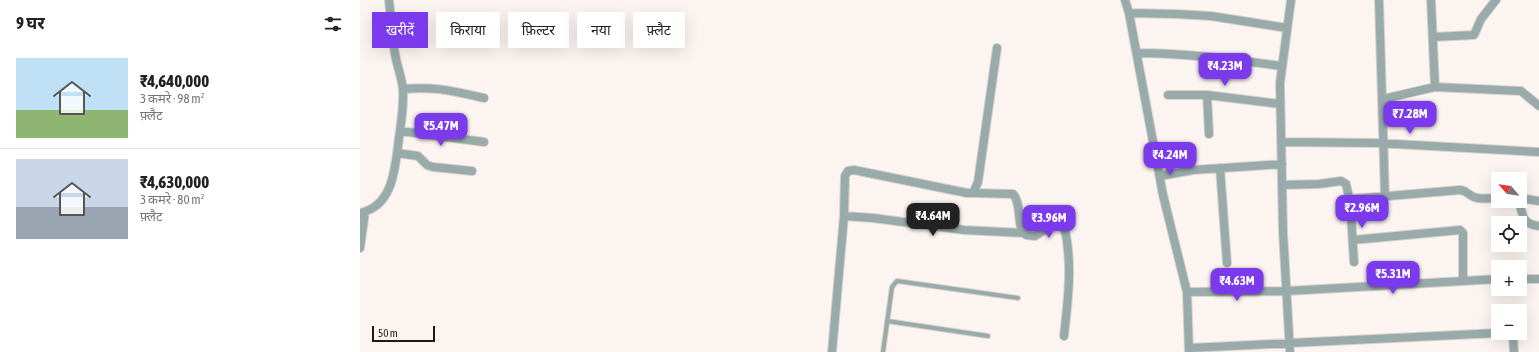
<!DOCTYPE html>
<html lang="hi">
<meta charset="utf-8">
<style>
body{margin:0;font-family:"Asap Condensed","Noto Sans Devanagari",sans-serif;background:#f6f6f6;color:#202124;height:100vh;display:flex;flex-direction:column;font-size:15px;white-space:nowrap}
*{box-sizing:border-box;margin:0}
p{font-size:13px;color:#757577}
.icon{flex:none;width:22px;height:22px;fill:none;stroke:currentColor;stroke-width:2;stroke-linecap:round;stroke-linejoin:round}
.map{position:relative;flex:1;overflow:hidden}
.sheet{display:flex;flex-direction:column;background:#fff;width:360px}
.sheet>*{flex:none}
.top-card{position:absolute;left:12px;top:12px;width:380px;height:36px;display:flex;gap:8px}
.needle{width:26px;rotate:298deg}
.tools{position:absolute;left:1131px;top:172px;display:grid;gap:8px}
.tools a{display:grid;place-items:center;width:36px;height:36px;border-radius:0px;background:#fff;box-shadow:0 4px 16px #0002;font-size:20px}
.scale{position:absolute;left:12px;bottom:10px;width:63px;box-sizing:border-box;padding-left:4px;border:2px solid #231710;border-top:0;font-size:11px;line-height:14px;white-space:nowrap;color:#231710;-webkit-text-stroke:3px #fbf4f0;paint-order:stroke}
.price{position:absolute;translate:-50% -34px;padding:0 9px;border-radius:8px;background:#7c3aed;color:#fff;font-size:13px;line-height:26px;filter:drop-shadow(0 1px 2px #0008)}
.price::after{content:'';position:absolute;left:50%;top:24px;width:12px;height:9px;margin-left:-6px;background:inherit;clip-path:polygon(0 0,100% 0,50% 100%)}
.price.current{background:#222;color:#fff}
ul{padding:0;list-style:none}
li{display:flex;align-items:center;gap:12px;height:100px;padding:0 16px}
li+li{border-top:1px solid #e0e0e0}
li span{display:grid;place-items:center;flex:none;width:112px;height:80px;border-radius:0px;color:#555}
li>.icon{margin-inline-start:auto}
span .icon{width:48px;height:48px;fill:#fffc;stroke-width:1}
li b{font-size:17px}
h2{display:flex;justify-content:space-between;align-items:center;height:48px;padding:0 16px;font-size:17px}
.tag{padding:0 14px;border-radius:0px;background:#fff;box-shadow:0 4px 16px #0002;font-size:14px;line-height:36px}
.tag.current{background:#7c3aed;color:#fff}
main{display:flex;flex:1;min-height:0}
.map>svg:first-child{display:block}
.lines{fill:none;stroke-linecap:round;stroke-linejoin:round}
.lane-casing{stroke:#d8d1cc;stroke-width:6}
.street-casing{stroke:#d8d1cc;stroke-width:10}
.lane{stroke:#98aaaa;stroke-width:4}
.street{stroke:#98aaaa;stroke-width:8}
</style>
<main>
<section class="sheet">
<h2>9 घर<svg class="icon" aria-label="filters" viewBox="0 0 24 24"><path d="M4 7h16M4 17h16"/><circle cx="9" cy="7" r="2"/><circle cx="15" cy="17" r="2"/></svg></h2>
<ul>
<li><span style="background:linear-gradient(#bfe0f5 65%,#8fb573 0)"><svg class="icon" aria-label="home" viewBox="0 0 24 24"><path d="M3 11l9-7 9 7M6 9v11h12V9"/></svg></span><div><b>₹4,640,000</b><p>3 कमरे · 98 m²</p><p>फ़्लैट</p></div></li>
<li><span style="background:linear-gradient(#c9d6e8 60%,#9aa5b1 0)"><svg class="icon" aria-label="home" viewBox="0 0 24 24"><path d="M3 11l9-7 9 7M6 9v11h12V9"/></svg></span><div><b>₹4,630,000</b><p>3 कमरे · 80 m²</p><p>फ़्लैट</p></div></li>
</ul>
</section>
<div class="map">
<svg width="1179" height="352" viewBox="0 0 1179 352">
<rect width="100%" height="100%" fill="#fbf4f0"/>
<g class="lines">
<defs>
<path id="lane" d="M527 321 628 336
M523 352 532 287 537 281 658 298"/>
<path id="street" d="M765 0 769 13 803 195 827 292 829 352
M1019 0 1025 197
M1071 0 1075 87
M769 13 816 14 851 16 927 28
M1073 37 1114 35 1121 19 1136 0
M777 53C826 53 873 59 921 66
M43 89C75 86 93 91 124 98
M808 95H847L920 104
M847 95 849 134
M1023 99 1075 87 1161 91 1179 106
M40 131 124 142
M921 142 1017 143 1179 152
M37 153 58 156 67 165 73 167 112 171
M860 168 867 263
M800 176 833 170 922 164
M923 185 959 184 981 181 986 184 989 197 993 199 1100 190C1106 190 1108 195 1114 197 1121 200 1131 198 1138 198
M613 193 653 194C663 205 655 226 666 235L675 236 697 222 704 226C713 262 708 300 704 336
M1160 198 1179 201
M990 199 994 262
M1159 201C1163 216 1162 224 1179 226
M0 213C34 206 35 167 39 138 41 123 44 106 43 90 42 78 37 66 35 54 32 36 31 18 29 0
M484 216 513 218 604 230 664 233
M993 240 1100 230 1103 233V280
M0 248 5 212
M1160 279H1179
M827 292 927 291 1138 279
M1151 333 1153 335 1154 352
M830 348 1138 333
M472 352 484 216 485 176 488 171 494 170 607 193H613L618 182 637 48
M930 352 923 232 920 83 931 0"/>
</defs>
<use href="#lane" class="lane-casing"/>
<use href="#street" class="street-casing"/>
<use href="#lane" class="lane"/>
<use href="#street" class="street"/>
</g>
</svg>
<div class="tools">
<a><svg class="needle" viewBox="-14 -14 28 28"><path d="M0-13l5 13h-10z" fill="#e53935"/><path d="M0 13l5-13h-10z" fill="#757577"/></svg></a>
<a><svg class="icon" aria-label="locate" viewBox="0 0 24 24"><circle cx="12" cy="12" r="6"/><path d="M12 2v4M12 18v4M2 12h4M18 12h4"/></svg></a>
<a>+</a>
<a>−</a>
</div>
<div class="scale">50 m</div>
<b class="price" style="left:865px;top:87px">₹4.23M</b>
<b class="price" style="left:1050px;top:135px">₹7.28M</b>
<b class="price" style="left:81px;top:147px">₹5.47M</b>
<b class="price" style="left:810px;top:176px">₹4.24M</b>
<b class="price" style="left:1002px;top:229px">₹2.96M</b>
<b class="price current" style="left:573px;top:237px">₹4.64M</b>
<b class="price" style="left:689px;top:239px">₹3.96M</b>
<b class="price" style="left:1033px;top:295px">₹5.31M</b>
<b class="price" style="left:877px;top:302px">₹4.63M</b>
<div class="top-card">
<a class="tag current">खरीदें</a>
<a class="tag">किराया</a>
<a class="tag">फ़िल्टर</a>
<a class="tag">नया</a>
<a class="tag">फ़्लैट</a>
</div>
</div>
</main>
